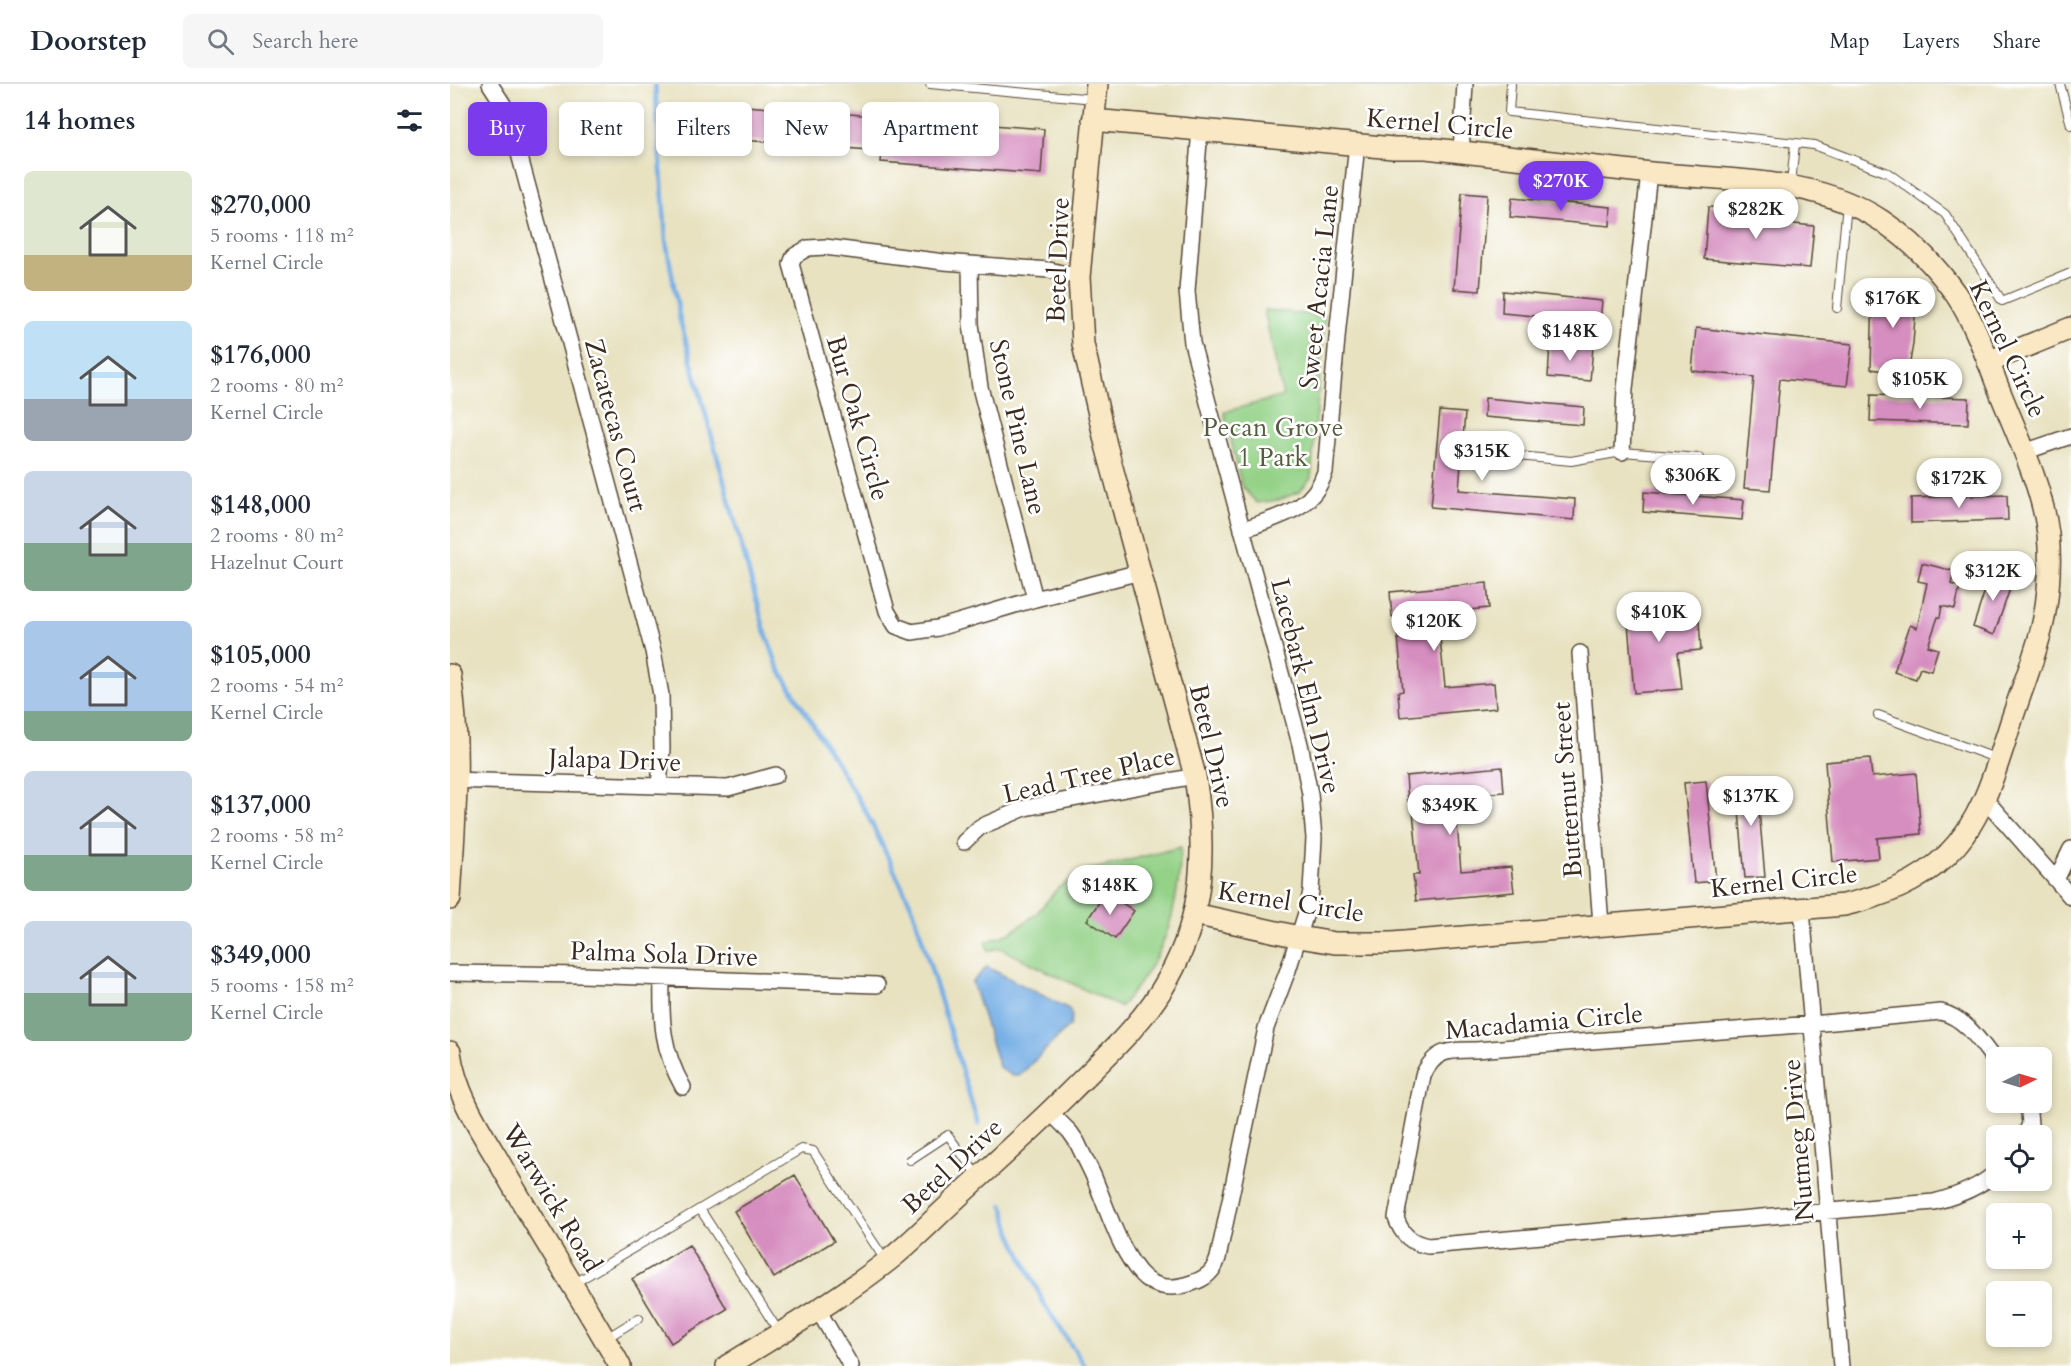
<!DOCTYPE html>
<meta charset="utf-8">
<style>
body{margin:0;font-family:Cardo,serif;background:#f6f6f7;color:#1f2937;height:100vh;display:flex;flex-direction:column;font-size:22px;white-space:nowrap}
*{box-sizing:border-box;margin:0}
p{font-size:20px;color:#747a83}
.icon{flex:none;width:33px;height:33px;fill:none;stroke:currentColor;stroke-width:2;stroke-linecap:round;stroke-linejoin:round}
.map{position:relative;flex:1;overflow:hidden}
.drawer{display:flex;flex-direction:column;background:#fff;width:450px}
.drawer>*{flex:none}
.guide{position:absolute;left:18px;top:18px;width:570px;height:54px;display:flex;gap:12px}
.needle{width:39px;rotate:85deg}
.buttons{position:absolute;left:1536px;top:963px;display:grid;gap:12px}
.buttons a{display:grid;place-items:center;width:66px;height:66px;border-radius:9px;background:#fff;box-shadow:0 3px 9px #0003;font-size:30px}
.price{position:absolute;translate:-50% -51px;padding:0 14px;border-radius:21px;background:#fff;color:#222;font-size:20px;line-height:39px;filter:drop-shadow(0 2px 3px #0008)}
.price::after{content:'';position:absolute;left:50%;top:36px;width:18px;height:14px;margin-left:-9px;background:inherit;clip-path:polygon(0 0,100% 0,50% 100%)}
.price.on{background:#7c3aed;color:#fff}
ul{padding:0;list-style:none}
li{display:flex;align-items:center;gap:18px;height:150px;padding:0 24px}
li span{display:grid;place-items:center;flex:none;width:168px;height:120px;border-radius:9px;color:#555}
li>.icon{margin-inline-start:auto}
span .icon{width:72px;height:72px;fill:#fffc;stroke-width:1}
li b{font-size:26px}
h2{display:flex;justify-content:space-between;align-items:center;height:72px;padding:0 24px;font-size:26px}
.pill{padding:0 21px;border-radius:9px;background:#fff;box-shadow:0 3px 9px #0003;font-size:21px;line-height:54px}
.pill.on{background:#7c3aed;color:#fff}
header{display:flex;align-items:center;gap:36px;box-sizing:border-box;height:84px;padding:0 30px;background:#fff;border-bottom:2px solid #e0e1e3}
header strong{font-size:28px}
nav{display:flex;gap:33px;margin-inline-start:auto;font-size:21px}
.search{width:420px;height:54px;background:#f6f6f7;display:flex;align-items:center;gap:15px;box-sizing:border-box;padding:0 21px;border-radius:9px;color:#747a83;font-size:22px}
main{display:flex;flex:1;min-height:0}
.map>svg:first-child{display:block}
.green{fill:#94d288;stroke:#687e53;stroke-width:1.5}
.water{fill:#74aee5;stroke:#586c82;stroke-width:1.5}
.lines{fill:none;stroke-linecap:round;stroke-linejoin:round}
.stream{stroke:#74aee5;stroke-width:4.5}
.building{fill:#d68dbf}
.lane-casing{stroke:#554636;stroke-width:10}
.street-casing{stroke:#554636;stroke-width:18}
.secondary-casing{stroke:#554636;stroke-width:24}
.lane{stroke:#fff;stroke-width:8}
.street{stroke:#fff;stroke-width:15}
.secondary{stroke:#fae7c3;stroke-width:21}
.labels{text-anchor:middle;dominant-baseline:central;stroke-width:5;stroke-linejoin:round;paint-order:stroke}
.street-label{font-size:26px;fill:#3b2a1e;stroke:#fff}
.park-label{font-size:26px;fill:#565c3e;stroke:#fff}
</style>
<header>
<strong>Doorstep</strong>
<div class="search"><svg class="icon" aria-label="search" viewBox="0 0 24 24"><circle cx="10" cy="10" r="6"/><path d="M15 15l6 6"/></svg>Search here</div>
<nav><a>Map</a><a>Layers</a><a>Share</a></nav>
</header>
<main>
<section class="drawer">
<h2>14 homes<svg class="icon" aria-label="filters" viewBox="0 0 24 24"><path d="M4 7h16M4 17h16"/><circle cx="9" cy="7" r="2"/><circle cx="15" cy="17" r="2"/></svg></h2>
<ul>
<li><span style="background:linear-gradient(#dfe7d0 70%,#c2b280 0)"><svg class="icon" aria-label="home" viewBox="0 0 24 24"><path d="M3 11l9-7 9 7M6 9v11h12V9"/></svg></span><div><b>$270,000</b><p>5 rooms · 118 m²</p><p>Kernel Circle</p></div></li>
<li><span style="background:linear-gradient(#bfe0f5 65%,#9aa5b1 0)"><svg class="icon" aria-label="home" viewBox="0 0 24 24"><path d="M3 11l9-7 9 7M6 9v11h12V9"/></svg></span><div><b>$176,000</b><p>2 rooms · 80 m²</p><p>Kernel Circle</p></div></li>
<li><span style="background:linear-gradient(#c9d6e8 60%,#7fa58c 0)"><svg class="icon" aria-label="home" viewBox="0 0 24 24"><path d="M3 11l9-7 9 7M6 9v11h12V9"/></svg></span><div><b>$148,000</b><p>2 rooms · 80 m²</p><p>Hazelnut Court</p></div></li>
<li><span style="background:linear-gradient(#a9c7e8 75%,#7fa58c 0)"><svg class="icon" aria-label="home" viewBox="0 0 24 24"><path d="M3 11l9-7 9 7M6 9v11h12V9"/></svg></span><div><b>$105,000</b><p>2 rooms · 54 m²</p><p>Kernel Circle</p></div></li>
<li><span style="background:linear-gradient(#c9d6e8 70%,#7fa58c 0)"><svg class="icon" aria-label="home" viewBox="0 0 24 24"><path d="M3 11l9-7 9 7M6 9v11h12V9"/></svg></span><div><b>$137,000</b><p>2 rooms · 58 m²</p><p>Kernel Circle</p></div></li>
<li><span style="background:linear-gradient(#c9d6e8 60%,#7fa58c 0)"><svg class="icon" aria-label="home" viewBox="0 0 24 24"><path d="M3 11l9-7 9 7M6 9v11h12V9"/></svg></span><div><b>$349,000</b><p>5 rooms · 158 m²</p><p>Kernel Circle</p></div></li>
</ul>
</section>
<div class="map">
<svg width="1621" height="1282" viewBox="0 0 1621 1282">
<rect width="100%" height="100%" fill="#fff"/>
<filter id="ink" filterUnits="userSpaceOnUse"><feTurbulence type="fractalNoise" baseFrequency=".0167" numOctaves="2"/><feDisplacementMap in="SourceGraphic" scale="12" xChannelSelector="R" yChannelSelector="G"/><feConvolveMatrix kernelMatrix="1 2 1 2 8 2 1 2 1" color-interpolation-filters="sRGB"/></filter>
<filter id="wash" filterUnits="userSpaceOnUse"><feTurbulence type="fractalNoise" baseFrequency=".008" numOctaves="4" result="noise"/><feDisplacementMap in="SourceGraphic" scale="24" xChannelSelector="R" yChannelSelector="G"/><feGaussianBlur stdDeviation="1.35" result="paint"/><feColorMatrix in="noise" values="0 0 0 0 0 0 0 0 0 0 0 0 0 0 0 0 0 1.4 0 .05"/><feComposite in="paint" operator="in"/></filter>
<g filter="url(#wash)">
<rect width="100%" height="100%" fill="#e8e2c1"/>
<path class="green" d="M814 226 875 232 861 394 849 408 829 416 807 419 792 403 774 328 833 312Z
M731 763C728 830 716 872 670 923L550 864 538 867 536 858 560 849 586 830 609 803 636 787Z"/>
<path class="water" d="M537 883 619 925 622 932 620 941 569 992H562L549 983 522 898Z"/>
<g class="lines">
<path class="stream" d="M205 0 216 157 230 236 314 544 328 583 416 728 463 825 528 1040
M553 1121 561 1149 594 1220 635 1282"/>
</g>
<g id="blocks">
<path class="building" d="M295 22 594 45 591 90 431 78 432 67 292 56Z
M1012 109 1037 111 1030 207 1004 205Z
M1062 114 1161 123 1160 142 1060 133Z
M1258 123 1304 126V136L1364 142 1360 184 1254 175Z
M1423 203 1467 206 1463 260 1458 290 1421 285Z
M1053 207 1152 217 1150 238 1052 229Z
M1246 244 1402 260 1397 302 1330 295 1320 406 1294 404 1304 293 1242 287Z
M1100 260 1143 263 1140 297 1098 293Z
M1421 311 1519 314 1518 340 1420 337Z
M1035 314 1134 323 1133 341 1034 333Z
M990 327 1015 329 1009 406 1125 415 1124 436 981 423Z
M1194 408 1294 416 1292 436 1193 428Z
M1557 411 1558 436 1461 439V414Z
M1472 479 1504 487 1501 500 1510 503 1505 525 1492 522 1490 533H1488L1478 562 1488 565 1481 587 1470 584 1466 595 1444 588 1460 541 1467 544 1477 499 1468 497Z
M1542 485 1564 493 1544 551 1523 543Z
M1037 499 1039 524 977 530 979 555 990 554 995 603 1044 599 1046 624 950 633 948 608 953 607 946 532 942 533 940 508Z
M1229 512 1231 537 1249 536 1251 566 1228 568 1232 605 1184 609 1176 516Z
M1420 674 1422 693 1466 689 1471 750 1427 754 1429 774 1383 778 1375 678Z
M1052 683 1054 708 993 713 996 741 1007 740 1011 787 1061 783 1064 808 966 817 963 791H969L962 716 958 717 956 692Z
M1306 692 1315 793 1295 794 1286 694Z
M1256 697 1266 797 1244 799 1234 699Z
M656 808 684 827 665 855 637 836Z
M345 1091 384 1157 324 1194 284 1127Z
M239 1161 277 1225 221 1259 182 1195Z"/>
</g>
</g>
<g filter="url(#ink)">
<use href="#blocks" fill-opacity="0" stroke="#554636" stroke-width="1.5"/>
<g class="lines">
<defs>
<path id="lane" d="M480 0 644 15
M1061 0 1059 28 1364 61 1438 89 1495 130 1552 217 1621 189
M1610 0 1621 41
M1341 100 1345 59
M1387 224 1397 120
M1058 371 1121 377 1172 368 1249 374
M1428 631 1548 675
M460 1076 498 1051 529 1094
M250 1125 329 1248
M123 1200 351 1065 363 1067 435 1176
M155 1255 189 1234"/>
<path id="street" d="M40 0 53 20 61 40 203 567 211 611 212 665 209 702
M1011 68 1015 0
M520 180 521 240 530 303 585 515
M629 193 599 186 494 178 375 163 358 164 344 172 341 180 437 527 446 542 462 548 488 544 585 515 690 488
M1172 368 1175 305 1199 89
M1574 368 1621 352
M792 446C827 432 862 428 875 388L888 243 907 60
M1130 569 1151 840
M0 696 278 704 326 691
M1534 714 1621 813
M514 758 530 743 575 724 745 692
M1606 796 1621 765
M1352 826 1391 1282
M0 889 131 891 427 901
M212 895C211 937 212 966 233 1003
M1546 978C1531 959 1516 934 1491 928L1362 940 1026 966C999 966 986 965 973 991L946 1134C952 1151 961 1159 978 1162L1484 1118C1507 1112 1529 1104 1546 1088
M600 1028 620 1048 627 1058C632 1069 638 1080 643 1091 656 1121 671 1173 695 1194 706 1203 721 1205 735 1201 751 1197 763 1191 768 1174L816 944 838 886 857 826 861 807 864 754 860 710 850 660 742 259 737 207 750 45
M1575 1052 1580 1040 1578 1018
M368 1226 401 1282"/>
<path id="secondary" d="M643 36 943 64H976C1051 73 1126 81 1201 89 1279 97 1364 92 1432 137 1461 156 1485 181 1505 209 1524 237 1536 272 1548 303 1566 349 1592 401 1598 450 1601 478 1599 506 1594 534 1588 565 1575 596 1565 626 1548 676 1536 733 1497 771 1468 799 1433 812 1394 821L942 859H885L849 853 744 830
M1538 278 1621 244
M0 591C12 665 4 741 0 815
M0 968C5 1007 28 1043 48 1076 87 1146 131 1212 170 1282
M277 1282C333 1247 392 1214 444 1172 467 1153 488 1131 511 1110 547 1077 585 1043 620 1008 655 973 694 939 718 895 755 829 756 764 745 692L656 361 633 260 629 193 647 0"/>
</defs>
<use href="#lane" class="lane-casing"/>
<use href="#street" class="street-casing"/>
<use href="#secondary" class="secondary-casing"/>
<use href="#lane" class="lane"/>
<use href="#street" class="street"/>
<use href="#secondary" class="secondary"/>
</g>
</g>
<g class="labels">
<g class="street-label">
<text transform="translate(990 40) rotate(5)">Kernel Circle</text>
<text transform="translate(608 176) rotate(-88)">Betel Drive</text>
<text transform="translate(869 203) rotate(-84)">Sweet Acacia Lane</text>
<text transform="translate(1558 265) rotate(65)">Kernel Circle</text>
<text transform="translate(408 334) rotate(74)">Bur Oak Circle</text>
<text transform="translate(166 341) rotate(75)">Zacatecas Court</text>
<text transform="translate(568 343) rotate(77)">Stone Pine Lane</text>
<text transform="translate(856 602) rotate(76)">Lacebark Elm Drive</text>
<text transform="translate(762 662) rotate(77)">Betel Drive</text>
<text transform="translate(165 676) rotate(2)">Jalapa Drive</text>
<text transform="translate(639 691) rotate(-13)">Lead Tree Place</text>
<text transform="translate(1117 706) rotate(-94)">Butternut Street</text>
<text transform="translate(1334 797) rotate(-6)">Kernel Circle</text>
<text transform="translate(841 818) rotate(9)">Kernel Circle</text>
<text transform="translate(214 870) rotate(2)">Palma Sola Drive</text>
<text transform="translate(1094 938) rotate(-5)">Macadamia Circle</text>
<text transform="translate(1348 1056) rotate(-95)">Nutmeg Drive</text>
<text transform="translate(502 1082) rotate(-43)">Betel Drive</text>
<text transform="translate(102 1114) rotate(59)">Warwick Road</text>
</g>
<g class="park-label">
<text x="823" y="343">Pecan Grove<tspan x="823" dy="30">1 Park</tspan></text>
</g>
</g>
</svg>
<div class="buttons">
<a><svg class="needle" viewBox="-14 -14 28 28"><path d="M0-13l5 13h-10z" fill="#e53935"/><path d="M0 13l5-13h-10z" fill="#747a83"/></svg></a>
<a><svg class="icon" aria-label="locate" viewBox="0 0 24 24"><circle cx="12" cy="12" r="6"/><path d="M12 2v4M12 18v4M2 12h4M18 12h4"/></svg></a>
<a>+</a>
<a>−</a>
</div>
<b class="price on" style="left:1111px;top:128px">$270K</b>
<b class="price" style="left:1306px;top:156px">$282K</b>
<b class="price" style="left:1443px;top:245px">$176K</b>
<b class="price" style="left:1120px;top:278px">$148K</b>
<b class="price" style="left:1470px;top:326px">$105K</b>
<b class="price" style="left:1032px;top:398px">$315K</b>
<b class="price" style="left:1243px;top:422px">$306K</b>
<b class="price" style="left:1509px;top:425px">$172K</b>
<b class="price" style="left:1543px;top:518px">$312K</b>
<b class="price" style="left:1209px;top:559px">$410K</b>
<b class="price" style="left:984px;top:568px">$120K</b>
<b class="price" style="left:1301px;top:743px">$137K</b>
<b class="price" style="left:1000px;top:752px">$349K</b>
<b class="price" style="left:660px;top:832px">$148K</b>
<div class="guide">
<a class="pill on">Buy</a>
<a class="pill">Rent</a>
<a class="pill">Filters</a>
<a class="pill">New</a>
<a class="pill">Apartment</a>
</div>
</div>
</main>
